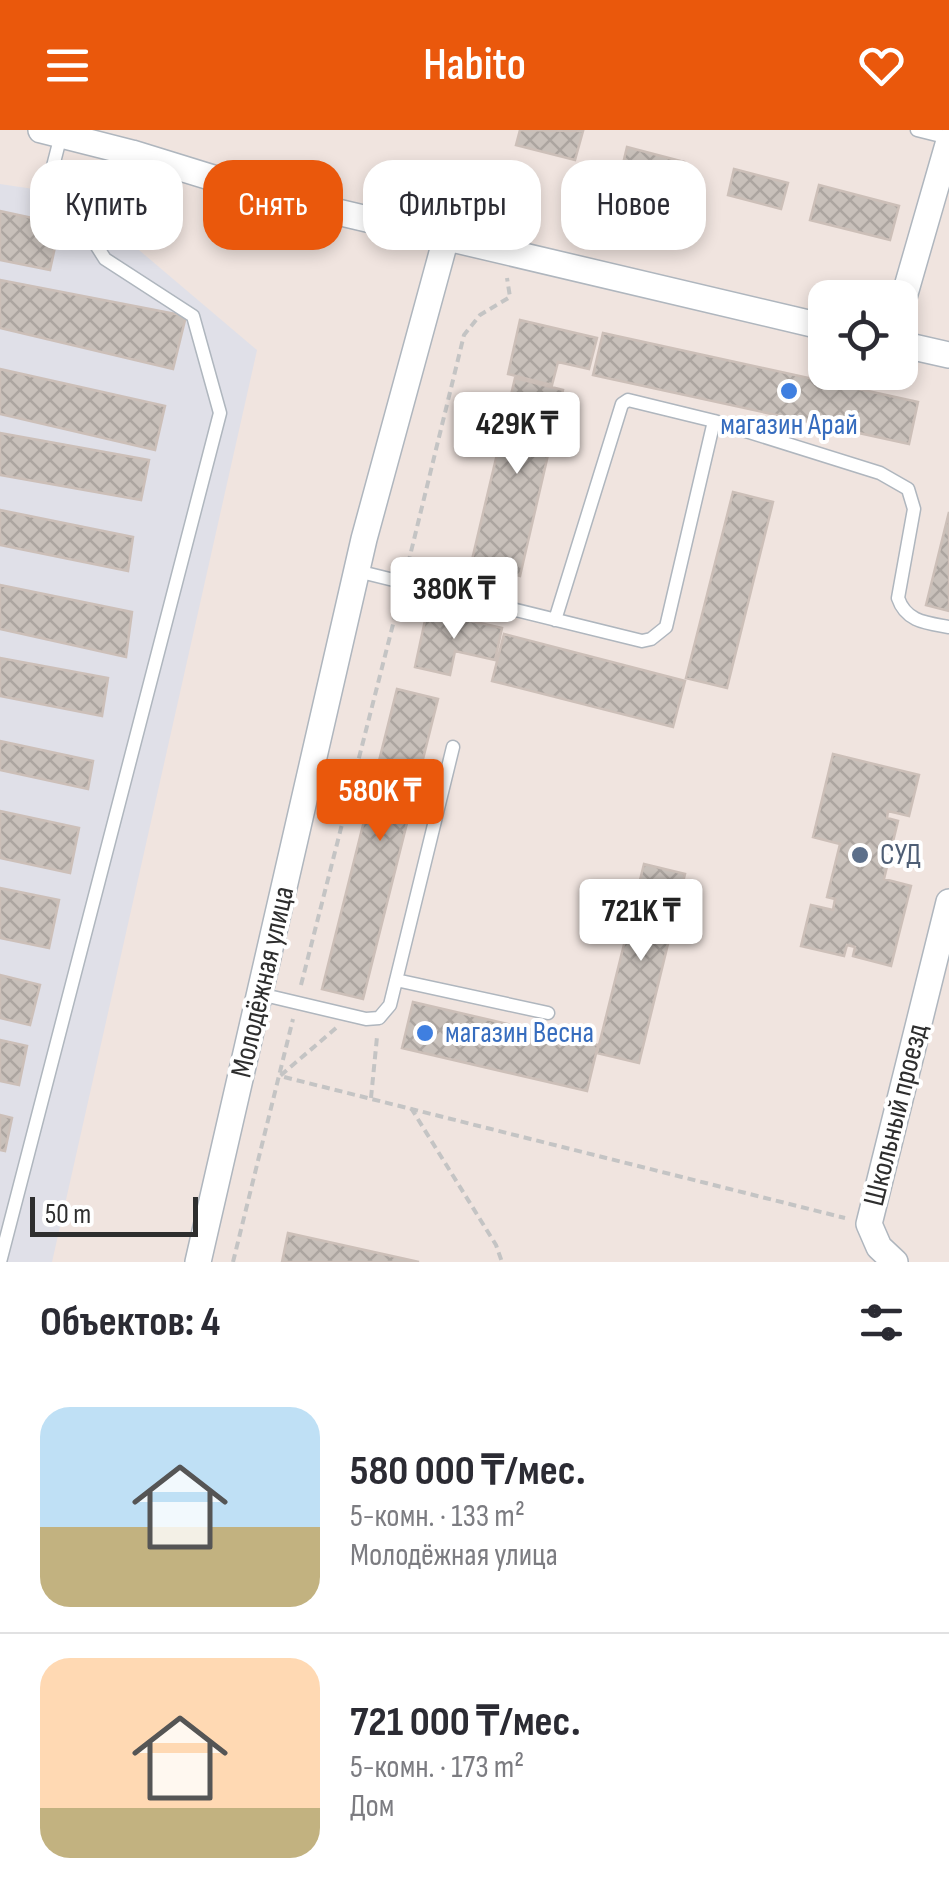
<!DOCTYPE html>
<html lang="ru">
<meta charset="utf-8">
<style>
body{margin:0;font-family:"Sofia Sans Condensed",sans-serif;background:#f7f7f7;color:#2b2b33;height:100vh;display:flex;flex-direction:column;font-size:38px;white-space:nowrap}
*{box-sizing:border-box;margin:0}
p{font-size:32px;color:#7c7c81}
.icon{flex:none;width:55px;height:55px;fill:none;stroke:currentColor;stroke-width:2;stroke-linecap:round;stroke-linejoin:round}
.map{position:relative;height:1132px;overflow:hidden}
.drawer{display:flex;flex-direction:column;background:#fff;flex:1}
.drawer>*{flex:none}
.banner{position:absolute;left:30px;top:30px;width:890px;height:90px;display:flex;gap:20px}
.buttons{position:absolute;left:808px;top:150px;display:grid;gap:20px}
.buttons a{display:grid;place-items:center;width:110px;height:110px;border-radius:20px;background:#fff;box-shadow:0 5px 15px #0003;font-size:50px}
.scale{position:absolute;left:30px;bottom:25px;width:168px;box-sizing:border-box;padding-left:10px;border:5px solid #2e2e2e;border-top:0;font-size:28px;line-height:35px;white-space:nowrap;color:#2e2e2e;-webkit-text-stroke:8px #fff;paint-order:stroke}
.price{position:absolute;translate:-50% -85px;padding:0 22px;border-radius:10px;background:#fff;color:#222;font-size:32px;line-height:65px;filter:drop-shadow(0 2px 5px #0008)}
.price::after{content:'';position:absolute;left:50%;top:60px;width:30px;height:22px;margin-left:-15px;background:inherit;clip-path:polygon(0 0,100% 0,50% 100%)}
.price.on{background:#ea580c;color:#fff}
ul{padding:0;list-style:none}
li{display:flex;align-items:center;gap:30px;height:250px;padding:0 40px}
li+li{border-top:2px solid #e1e1e2}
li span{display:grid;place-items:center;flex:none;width:280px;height:200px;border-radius:30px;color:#555}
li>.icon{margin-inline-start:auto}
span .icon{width:120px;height:120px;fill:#fffc;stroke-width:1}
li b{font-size:42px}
h2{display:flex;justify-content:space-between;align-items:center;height:120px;padding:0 40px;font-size:42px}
.tag{padding:0 35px;border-radius:30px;background:#fff;box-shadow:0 5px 15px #0003;font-size:35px;line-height:90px}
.tag.on{background:#ea580c;color:#fff}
header{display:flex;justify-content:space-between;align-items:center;height:130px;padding:0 40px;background:#ea580c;color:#fff;font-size:45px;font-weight:600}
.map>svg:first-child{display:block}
.industrial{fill:#e0e0e8}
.building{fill:url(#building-cross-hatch);stroke:#ccbfb8;stroke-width:2.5}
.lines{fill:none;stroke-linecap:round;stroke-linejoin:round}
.service-casing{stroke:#afb6be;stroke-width:15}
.minor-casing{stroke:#afb6be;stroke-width:28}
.path{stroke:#c4c4c4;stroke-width:4;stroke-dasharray:8 5;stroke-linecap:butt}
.service{stroke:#fff;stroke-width:12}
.minor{stroke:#fff;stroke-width:25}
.shop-dot{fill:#3f7fe0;stroke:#fff;stroke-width:4}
.service-dot{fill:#5c6f8a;stroke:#fff;stroke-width:4}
.labels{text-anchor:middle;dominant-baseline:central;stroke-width:8;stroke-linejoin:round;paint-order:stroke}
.shop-label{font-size:30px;fill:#366cbe;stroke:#fff}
.service-label{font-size:30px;fill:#4e5e75;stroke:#fff;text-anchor:start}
.street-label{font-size:30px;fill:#2e2e2e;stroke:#fff}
</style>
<header><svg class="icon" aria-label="menu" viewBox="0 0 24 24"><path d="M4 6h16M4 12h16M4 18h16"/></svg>Habito<svg class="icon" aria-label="heart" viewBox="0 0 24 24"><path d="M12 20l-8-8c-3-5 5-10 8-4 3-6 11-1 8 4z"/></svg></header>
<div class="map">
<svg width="949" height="1132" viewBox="0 0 949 1132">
<defs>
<pattern id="building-cross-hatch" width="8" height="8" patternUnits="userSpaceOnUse" patternTransform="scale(2.5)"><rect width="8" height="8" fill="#c8c0ba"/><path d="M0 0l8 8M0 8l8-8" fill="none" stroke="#aca5a0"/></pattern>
</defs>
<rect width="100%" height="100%" fill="#f0e4df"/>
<path class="industrial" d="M0 54 74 65 257 220 52 1132H0Z"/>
<path class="building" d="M520 0 583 1 575 30 516 15Z
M627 17 684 32 677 56 621 42Z
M734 39 788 53 781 79 728 65Z
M819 55 899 76 890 110 810 90Z
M0 81 60 94 50 140 0 130Z
M0 150 186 186 173 239 0 198Z
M520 190 597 208 589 239 558 232 552 255 508 244Z
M603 203 918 272 909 314 593 245Z
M0 239 165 276 155 320 0 284Z
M515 248 563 260 520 446 471 434Z
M0 303 149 330 141 370 0 345Z
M733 362 773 372 727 558 686 548Z
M0 380 133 407 128 441 0 415Z
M949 382V481L926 475Z
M0 455 132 482 126 527 0 499Z
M427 481 502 498 495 530 455 521 450 545 415 537Z
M504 504 685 551 673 597 492 551Z
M0 528 108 548 102 586 0 566Z
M397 559 438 569 363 869 322 859Z
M0 611 93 631 88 659 0 640Z
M833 624 919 645 909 686 888 681 887 688 898 691 884 749 911 756 891 836 853 826 855 817 847 815 844 826 801 816 811 775 833 780 835 769 827 767 840 714 813 707Z
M0 681 79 698 70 743 0 728Z
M644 734 685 744 639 933 597 923Z
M0 758 59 770 49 818 0 808Z
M0 845 40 855 30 895 0 888Z
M413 872 598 915 587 961 402 918Z
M0 910 27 916 19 955 0 951Z
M0 985 12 988 5 1021 0 1020Z
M288 1103 419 1132H282Z"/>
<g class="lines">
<defs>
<path id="service" d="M917 0 949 8
M357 441 642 511 651 509 666 497 714 291
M555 490 622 274 628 270 714 291 880 343 908 359 914 379 898 468C906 492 927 493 949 497
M396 850 548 883
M260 864 366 889 379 888 390 875 453 617
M0 1132 220 283 193 186 105 129 51 44 61 5"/>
<path id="minor" d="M41 0 132 23 278 68 825 197
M900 181 949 11
M900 214 949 225
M198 1132 364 409 446 108
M895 1132 879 1117 869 1094 949 772"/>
</defs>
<use href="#service" class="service-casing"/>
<use href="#minor" class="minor-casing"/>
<path class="path" d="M408 434 464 205 480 185 510 167 507 148
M301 855 400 467
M336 898 280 946 845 1088
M371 968 377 907
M411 978 496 1115 502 1132
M233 1132 293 889"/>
<use href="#service" class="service"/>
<use href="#minor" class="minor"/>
</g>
<g class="shop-dot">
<circle cx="789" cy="261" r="10"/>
<circle cx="425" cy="903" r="10"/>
</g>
<circle class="service-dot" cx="860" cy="725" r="10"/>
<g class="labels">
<g class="shop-label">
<text x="789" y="295">магазин Арай</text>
<text x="445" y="903" text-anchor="start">магазин Весна</text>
</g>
<g class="service-label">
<text x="880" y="725">СУД</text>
</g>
<g class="street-label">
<text transform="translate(263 852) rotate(-77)">Молодёжная улица</text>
<text transform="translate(896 985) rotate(-76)">Школьный проезд</text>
</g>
</g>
</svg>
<div class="buttons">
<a><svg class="icon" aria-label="locate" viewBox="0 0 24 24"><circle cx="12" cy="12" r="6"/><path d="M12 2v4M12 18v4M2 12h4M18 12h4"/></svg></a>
</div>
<div class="scale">50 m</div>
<b class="price" style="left:517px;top:347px">429K ₸</b>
<b class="price" style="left:454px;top:512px">380K ₸</b>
<b class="price on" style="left:380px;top:714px">580K ₸</b>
<b class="price" style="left:641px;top:834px">721K ₸</b>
<div class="banner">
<a class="tag">Купить</a>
<a class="tag on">Снять</a>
<a class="tag">Фильтры</a>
<a class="tag">Новое</a>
</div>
</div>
<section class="drawer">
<h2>Объектов: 4<svg class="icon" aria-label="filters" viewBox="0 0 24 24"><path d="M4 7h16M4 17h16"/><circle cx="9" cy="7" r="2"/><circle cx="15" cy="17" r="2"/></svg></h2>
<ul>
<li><span style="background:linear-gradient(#bfe0f5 60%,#c2b280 0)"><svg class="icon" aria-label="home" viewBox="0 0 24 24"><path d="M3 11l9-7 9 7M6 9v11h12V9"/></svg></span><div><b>580 000 ₸/мес.</b><p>5-комн. · 133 m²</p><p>Молодёжная улица</p></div></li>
<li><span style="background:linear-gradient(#ffd9b3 75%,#c2b280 0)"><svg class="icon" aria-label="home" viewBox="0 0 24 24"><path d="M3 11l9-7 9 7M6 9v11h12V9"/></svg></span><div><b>721 000 ₸/мес.</b><p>5-комн. · 173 m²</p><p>Дом</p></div></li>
</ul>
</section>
